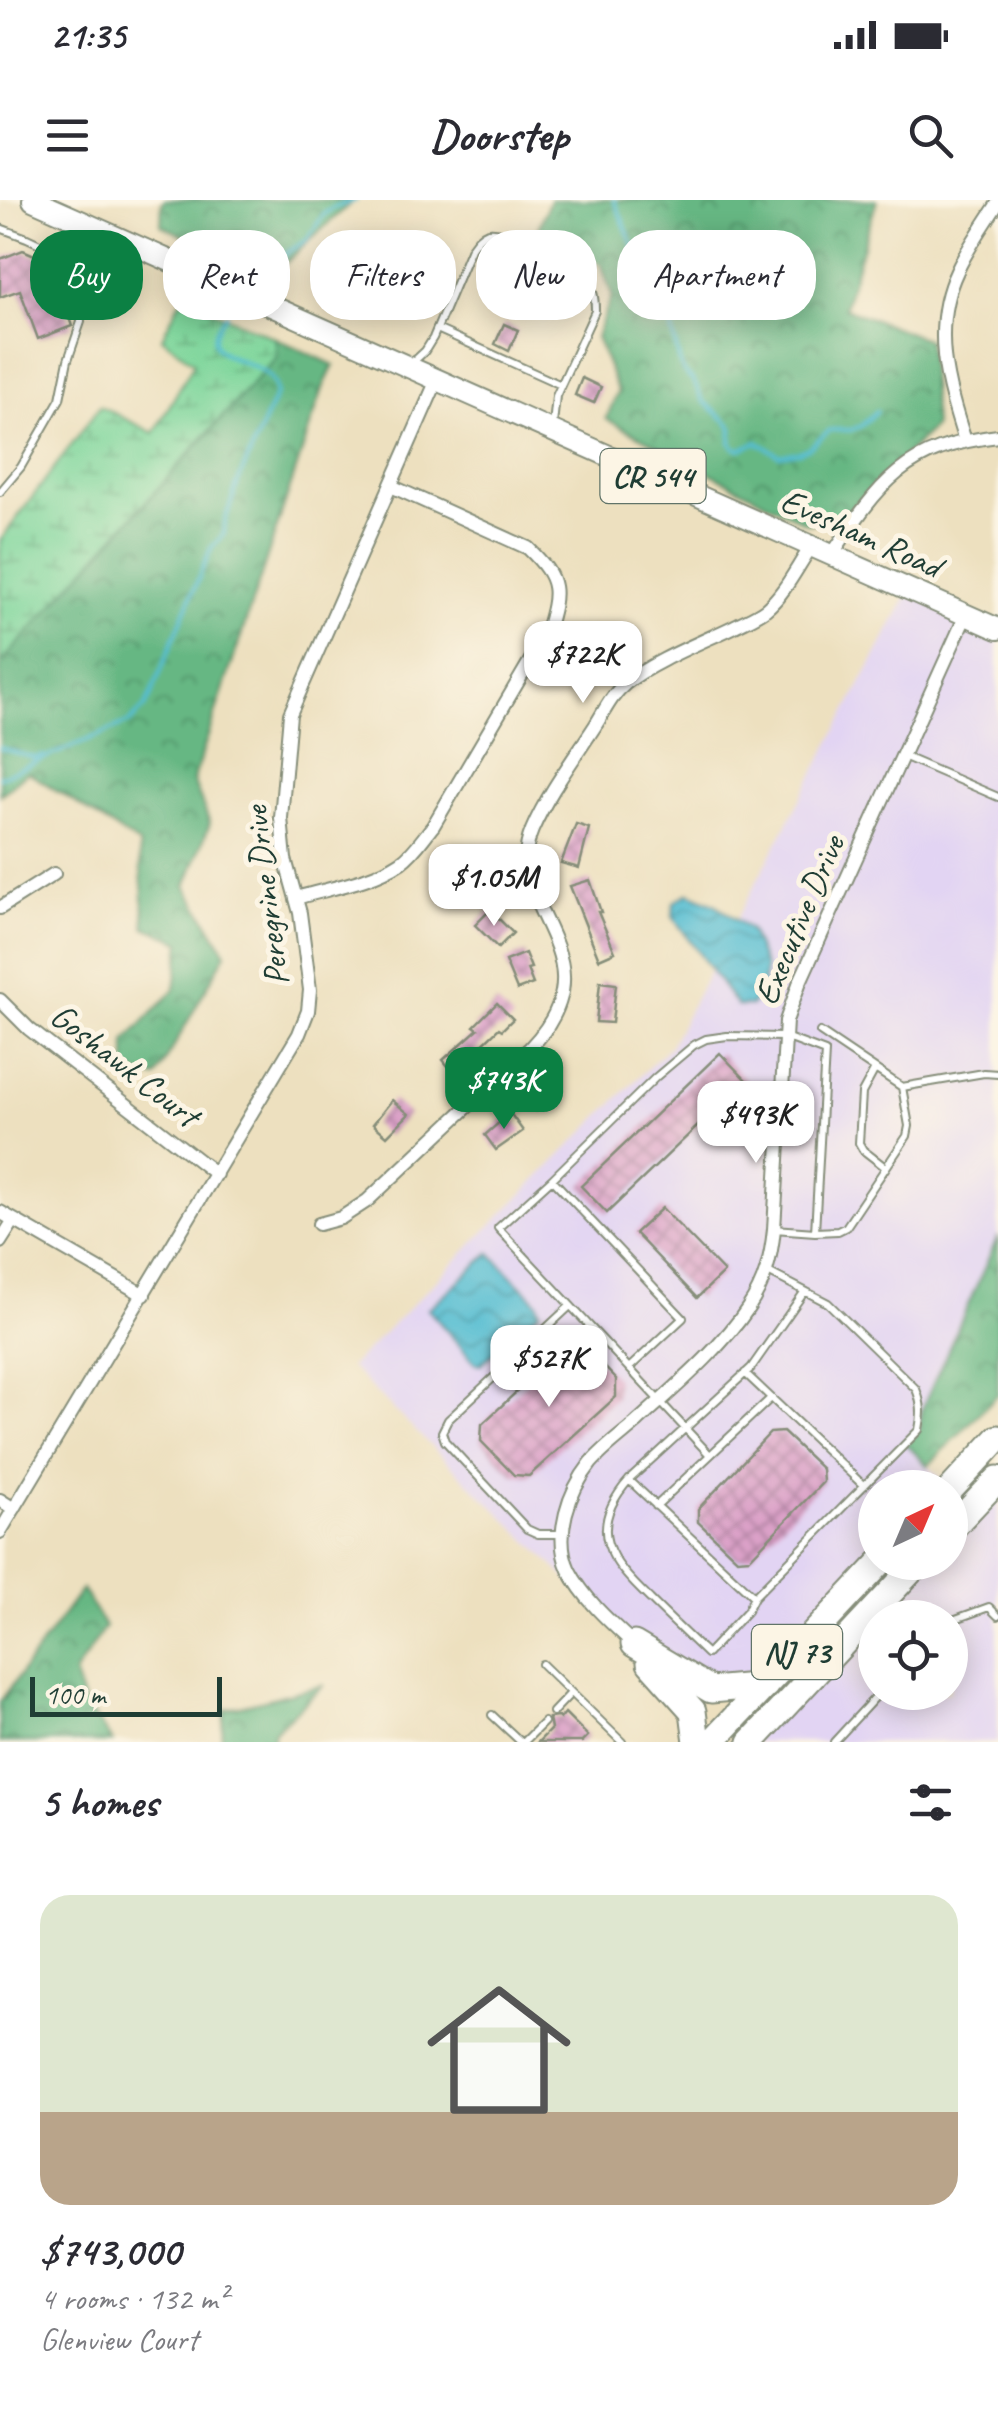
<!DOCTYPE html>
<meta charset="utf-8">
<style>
body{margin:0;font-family:Caveat,sans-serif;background:#f2f2f3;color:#2b2b33;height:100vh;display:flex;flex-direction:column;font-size:38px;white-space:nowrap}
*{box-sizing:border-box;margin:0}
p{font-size:32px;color:#7c7c81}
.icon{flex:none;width:55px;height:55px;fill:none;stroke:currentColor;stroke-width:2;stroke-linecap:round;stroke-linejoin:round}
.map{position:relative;height:1542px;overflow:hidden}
.details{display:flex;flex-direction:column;background:#fff;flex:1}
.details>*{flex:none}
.top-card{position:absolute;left:30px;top:30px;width:940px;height:90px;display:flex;gap:20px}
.needle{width:65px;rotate:44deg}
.buttons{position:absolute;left:858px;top:1270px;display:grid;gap:20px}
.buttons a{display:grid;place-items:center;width:110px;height:110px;border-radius:50%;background:#fff;box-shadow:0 5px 25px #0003;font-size:50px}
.scale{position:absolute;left:30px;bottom:25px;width:192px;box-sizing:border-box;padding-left:10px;border:5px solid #1f3d34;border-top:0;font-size:28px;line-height:35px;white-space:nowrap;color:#1f3d34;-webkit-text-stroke:8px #fcf5e5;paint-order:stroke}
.price{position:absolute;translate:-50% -85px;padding:0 22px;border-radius:20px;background:#fff;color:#222;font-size:32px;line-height:65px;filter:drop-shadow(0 2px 5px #0008)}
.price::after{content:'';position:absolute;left:50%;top:60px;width:30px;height:22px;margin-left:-15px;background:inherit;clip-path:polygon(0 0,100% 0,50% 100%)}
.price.active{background:#0b8043;color:#fff}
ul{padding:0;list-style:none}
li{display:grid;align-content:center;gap:20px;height:530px;padding:0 40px}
li span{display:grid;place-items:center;height:310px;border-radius:30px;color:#555}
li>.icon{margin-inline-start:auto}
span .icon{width:180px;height:180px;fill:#fffc;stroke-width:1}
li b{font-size:42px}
h2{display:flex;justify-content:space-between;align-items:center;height:120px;padding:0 40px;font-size:42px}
.pill{padding:0 35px;border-radius:40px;background:#fff;box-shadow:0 5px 25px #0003;font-size:35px;line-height:90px}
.pill.active{background:#0b8043;color:#fff}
.status{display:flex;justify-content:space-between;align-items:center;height:70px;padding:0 50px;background:#fff;direction:ltr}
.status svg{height:28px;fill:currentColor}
header{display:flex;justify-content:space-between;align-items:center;height:130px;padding:0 40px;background:#fff;font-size:45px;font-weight:800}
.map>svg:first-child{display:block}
.built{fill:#e2d4f3;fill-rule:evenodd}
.forest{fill:url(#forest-crowns);stroke:#427a5c;stroke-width:2.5}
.wetland{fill:url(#wetland-marsh);stroke:#4e8a68;stroke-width:2.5}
.water{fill:url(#water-waves);stroke:#3a7d83;stroke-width:2.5}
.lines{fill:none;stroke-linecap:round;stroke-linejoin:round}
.stream{stroke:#54bdd2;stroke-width:4}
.building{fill:url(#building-cross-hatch)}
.lane-casing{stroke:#868e7a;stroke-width:10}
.street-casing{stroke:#868e7a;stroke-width:16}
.primary-casing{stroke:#868e7a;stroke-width:24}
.highway-casing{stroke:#868e7a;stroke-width:29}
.lane{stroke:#fff;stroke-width:6}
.street{stroke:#fff;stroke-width:12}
.primary{stroke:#fff;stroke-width:20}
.highway{stroke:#fff;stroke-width:25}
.labels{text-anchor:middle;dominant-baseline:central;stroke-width:10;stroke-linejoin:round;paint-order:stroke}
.shield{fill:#fcf5e5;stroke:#617469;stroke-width:2.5}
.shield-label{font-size:32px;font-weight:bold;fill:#1f3d34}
.street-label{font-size:35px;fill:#1f3d34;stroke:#fcf5e5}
</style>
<div class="status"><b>21:35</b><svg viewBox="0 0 49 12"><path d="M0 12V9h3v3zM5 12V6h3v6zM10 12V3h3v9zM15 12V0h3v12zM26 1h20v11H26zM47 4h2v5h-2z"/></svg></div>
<header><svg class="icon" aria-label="menu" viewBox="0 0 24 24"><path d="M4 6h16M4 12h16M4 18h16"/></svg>Doorstep<svg class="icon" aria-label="search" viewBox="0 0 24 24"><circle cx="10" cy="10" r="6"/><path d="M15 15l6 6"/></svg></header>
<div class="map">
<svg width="998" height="1542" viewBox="0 0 998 1542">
<defs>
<pattern id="forest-crowns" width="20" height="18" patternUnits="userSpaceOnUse" patternTransform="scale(2.5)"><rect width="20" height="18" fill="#66b783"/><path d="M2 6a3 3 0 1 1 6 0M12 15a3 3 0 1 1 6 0" fill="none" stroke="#53966c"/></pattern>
<pattern id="wetland-marsh" width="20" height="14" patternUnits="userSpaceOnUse" patternTransform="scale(2.5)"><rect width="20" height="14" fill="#7ed69b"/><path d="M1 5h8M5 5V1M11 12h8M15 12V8" fill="none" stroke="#67af7f"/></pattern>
<pattern id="water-waves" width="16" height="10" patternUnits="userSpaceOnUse" patternTransform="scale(2.5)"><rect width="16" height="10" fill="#54bdd2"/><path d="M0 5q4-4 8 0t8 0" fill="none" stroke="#459bab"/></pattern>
<pattern id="building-cross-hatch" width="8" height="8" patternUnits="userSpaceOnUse" patternTransform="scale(2.5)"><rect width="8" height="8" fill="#dba1c8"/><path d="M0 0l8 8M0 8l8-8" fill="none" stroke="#b184a3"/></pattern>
</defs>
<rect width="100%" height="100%" fill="#fcf5e5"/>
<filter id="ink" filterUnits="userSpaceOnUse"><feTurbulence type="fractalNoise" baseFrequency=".01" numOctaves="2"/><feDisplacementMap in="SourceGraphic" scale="20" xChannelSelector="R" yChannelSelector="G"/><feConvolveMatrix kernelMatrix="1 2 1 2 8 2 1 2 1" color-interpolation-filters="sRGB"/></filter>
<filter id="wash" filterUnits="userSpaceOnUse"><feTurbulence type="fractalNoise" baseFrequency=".0048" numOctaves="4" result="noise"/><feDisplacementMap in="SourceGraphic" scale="40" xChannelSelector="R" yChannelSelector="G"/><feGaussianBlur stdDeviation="2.25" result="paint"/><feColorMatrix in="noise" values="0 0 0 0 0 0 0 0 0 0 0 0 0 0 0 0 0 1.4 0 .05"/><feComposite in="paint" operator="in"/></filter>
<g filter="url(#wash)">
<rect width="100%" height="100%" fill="#ede0bf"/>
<path class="built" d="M910 391 998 429V1037L919 1230 907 1244 949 1287 875 1288V1362L766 1485 711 1490 634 1444 350 1167 670 846Z
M998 1279V1542H751L919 1363 950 1362V1330ZM875 1418H950V1492H875Z"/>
<path class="forest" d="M165 0H354L270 77 161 25 162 2Z
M550 0H877L844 108 928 140 934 227 842 317 808 324 606 219 618 192 596 137 612 96 601 64 535 36Z
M275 138 334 165 323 188 193 581 210 623 186 686 226 753 156 878 126 869V841L175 789 181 742 145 727 139 644 28 572 0 595V464L277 157Z
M998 1037V1194L928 1266 906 1244 919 1230 922 1209Z
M82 1389 105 1427 74 1474 84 1503 113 1542H0V1502Z
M324 1485 273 1532V1542H221L225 1510Z"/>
<path class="wetland" d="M189 100 275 138 277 156 0 464V341L100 206 154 233 194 163 162 138 180 101Z"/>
<path class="water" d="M689 693 715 704 750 730 765 768 763 786 751 806H737L673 717 674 702Z
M490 1053 537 1102 540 1111 480 1165 475 1163 428 1109Z"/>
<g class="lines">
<path class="stream" d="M614 0 633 45 667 108 680 164 684 172 694 182 703 201 729 223 732 228 731 243 735 248 741 249 757 242 779 255 800 252 810 247 830 230H851L861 226 877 211
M261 79 280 57 307 40 324 14 333 8 356 0
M0 548 34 558 44 556
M0 577 130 522 145 507 150 497 211 348 224 334 225 321 238 282 276 194C278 151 180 169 227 114"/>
</g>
<g id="blocks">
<path class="building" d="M23 50 48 61 72 126 38 139 20 90 0 97V59Z
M504 124 518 130 509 151 495 144Z
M582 178 601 187 594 203 575 195Z
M576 624 589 628 579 668 561 663Z
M590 680 601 712H598L615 752 599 759 570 686Z
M490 710 513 733 498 748 475 725Z
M525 753 531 768 527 769 533 784 517 790 505 761Z
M600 782 616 784 612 823 596 822Z
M497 803 513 819 502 830 499 828 476 850 479 853 453 872 443 860 478 829 474 826Z
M720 853 746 880 607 1013 581 986Z
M545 879 560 895 549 905 546 901 536 911 524 898Z
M392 900 409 914 387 936 373 924Z
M510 913 523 931 496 950 485 935Z
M662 1008 724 1072 697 1098 635 1033Z
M568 1144 583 1145 616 1179V1197L529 1276 514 1275 481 1241 482 1224Z
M783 1232 822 1269 823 1282 750 1358 737 1359 698 1322V1309L770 1233Z
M565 1513 588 1536 582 1542H538L551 1529 549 1518 558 1517 560 1519Z"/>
</g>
</g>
<g filter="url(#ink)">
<use href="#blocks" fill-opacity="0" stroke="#868e7a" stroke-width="2.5"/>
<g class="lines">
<defs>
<path id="lane" d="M0 28 27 38 57 52 74 83 80 102 81 122 68 160 60 199 21 267 0 292
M437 129 561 185
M412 163 425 151 433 138 471 48C476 41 480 35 488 32 505 28 571 61 583 74 593 85 595 96 595 111L556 196 553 225
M903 556 998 597
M820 832 902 887 984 873 998 874
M875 869 862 893 859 943 863 950 885 967
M552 979 656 877 694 845 706 839 727 836 785 837 825 852 815 1032 774 1029
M815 1032 838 1031 846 1027 907 936 909 926 902 887
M768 1072 828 1103 916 1189C922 1204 922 1215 919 1230L754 1397 747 1411 707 1454C688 1436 669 1418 650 1399 610 1361 585 1330 629 1280L751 1168 805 1091
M629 1168 683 1118 552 979 498 1028 710 1255
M745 1173 864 1286
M629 1280 754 1397
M656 1306 771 1198
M561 1334H538L527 1329 445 1241 442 1232 448 1220 570 1106
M950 1421 989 1407 998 1416
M542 1464 622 1542
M553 1512 571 1493
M492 1515 521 1542
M524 1542 544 1522
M834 1542 880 1492"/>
<path id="street" d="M965 241C947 185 930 128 957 71 968 47 984 25 998 3
M831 356C880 282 905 247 998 236
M296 698C330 688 371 682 401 662 414 653 423 638 433 626L546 434C558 392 562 381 528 348L391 286
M0 708 54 674
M0 800 29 829 216 974
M0 1012 144 1095
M319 1024 341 1018 367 1001 530 848C618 756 499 708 532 630 548 593 573 560 595 526 604 512 612 494 626 483 652 462 702 442 733 427 744 421 757 416 766 409 785 393 797 367 811 347
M0 1042 14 1020
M0 1300 14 1309
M0 1332 299 834 308 811 310 790 300 713 285 659 281 618 290 514 437 180
M634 1444C610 1422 584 1399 569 1370 553 1335 569 1291 591 1263 604 1248 622 1235 637 1222 673 1189 721 1149 748 1108 765 1083 771 1058 774 1029L786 821 799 784 966 415"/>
<path id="primary" d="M33 0 998 429"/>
<path id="highway" d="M950 1290 998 1238
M950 1330 998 1279
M634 1444 711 1490 766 1485
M650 1463 693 1511 697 1542
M712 1542 881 1362
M751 1542 919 1362"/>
</defs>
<use href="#lane" class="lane-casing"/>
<use href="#street" class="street-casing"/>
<use href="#primary" class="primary-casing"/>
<use href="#highway" class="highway-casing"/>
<use href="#lane" class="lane"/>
<use href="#street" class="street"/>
<use href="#primary" class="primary"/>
<use href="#highway" class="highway"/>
</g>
</g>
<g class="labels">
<g class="shield">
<rect x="600.5" y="249" width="105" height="54" rx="8"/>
<rect x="752" y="1425" width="90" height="54" rx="8"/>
</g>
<g class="shield-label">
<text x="653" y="276">CR 544</text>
<text x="797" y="1452">NJ 73</text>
</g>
<g class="street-label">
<text transform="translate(861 333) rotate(24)">Evesham Road</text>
<text transform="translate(266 696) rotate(-97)">Peregrine Drive</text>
<text transform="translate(799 720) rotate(-67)">Executive Drive</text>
<text transform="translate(125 865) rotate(38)">Goshawk Court</text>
</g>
</g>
</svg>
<div class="buttons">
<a><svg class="needle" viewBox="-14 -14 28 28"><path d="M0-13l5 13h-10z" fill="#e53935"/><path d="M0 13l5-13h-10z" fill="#7c7c81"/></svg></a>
<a><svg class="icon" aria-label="locate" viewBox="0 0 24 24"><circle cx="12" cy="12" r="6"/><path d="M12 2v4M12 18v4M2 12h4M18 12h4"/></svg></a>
</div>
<div class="scale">100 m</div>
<b class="price" style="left:583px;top:506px">$722K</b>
<b class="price" style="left:494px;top:729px">$1.05M</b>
<b class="price active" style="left:504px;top:932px">$743K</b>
<b class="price" style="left:756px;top:966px">$493K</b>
<b class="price" style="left:549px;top:1210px">$527K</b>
<div class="top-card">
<a class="pill active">Buy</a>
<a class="pill">Rent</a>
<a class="pill">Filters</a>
<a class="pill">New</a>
<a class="pill">Apartment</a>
</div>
</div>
<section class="details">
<h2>5 homes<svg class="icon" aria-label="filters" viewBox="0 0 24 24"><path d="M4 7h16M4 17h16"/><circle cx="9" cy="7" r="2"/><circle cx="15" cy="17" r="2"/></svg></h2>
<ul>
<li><span style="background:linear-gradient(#dfe7d0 70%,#b9a48a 0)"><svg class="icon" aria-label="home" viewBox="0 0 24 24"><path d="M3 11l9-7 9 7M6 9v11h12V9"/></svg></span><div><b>$743,000</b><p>4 rooms · 132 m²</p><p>Glenview Court</p></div></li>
</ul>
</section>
